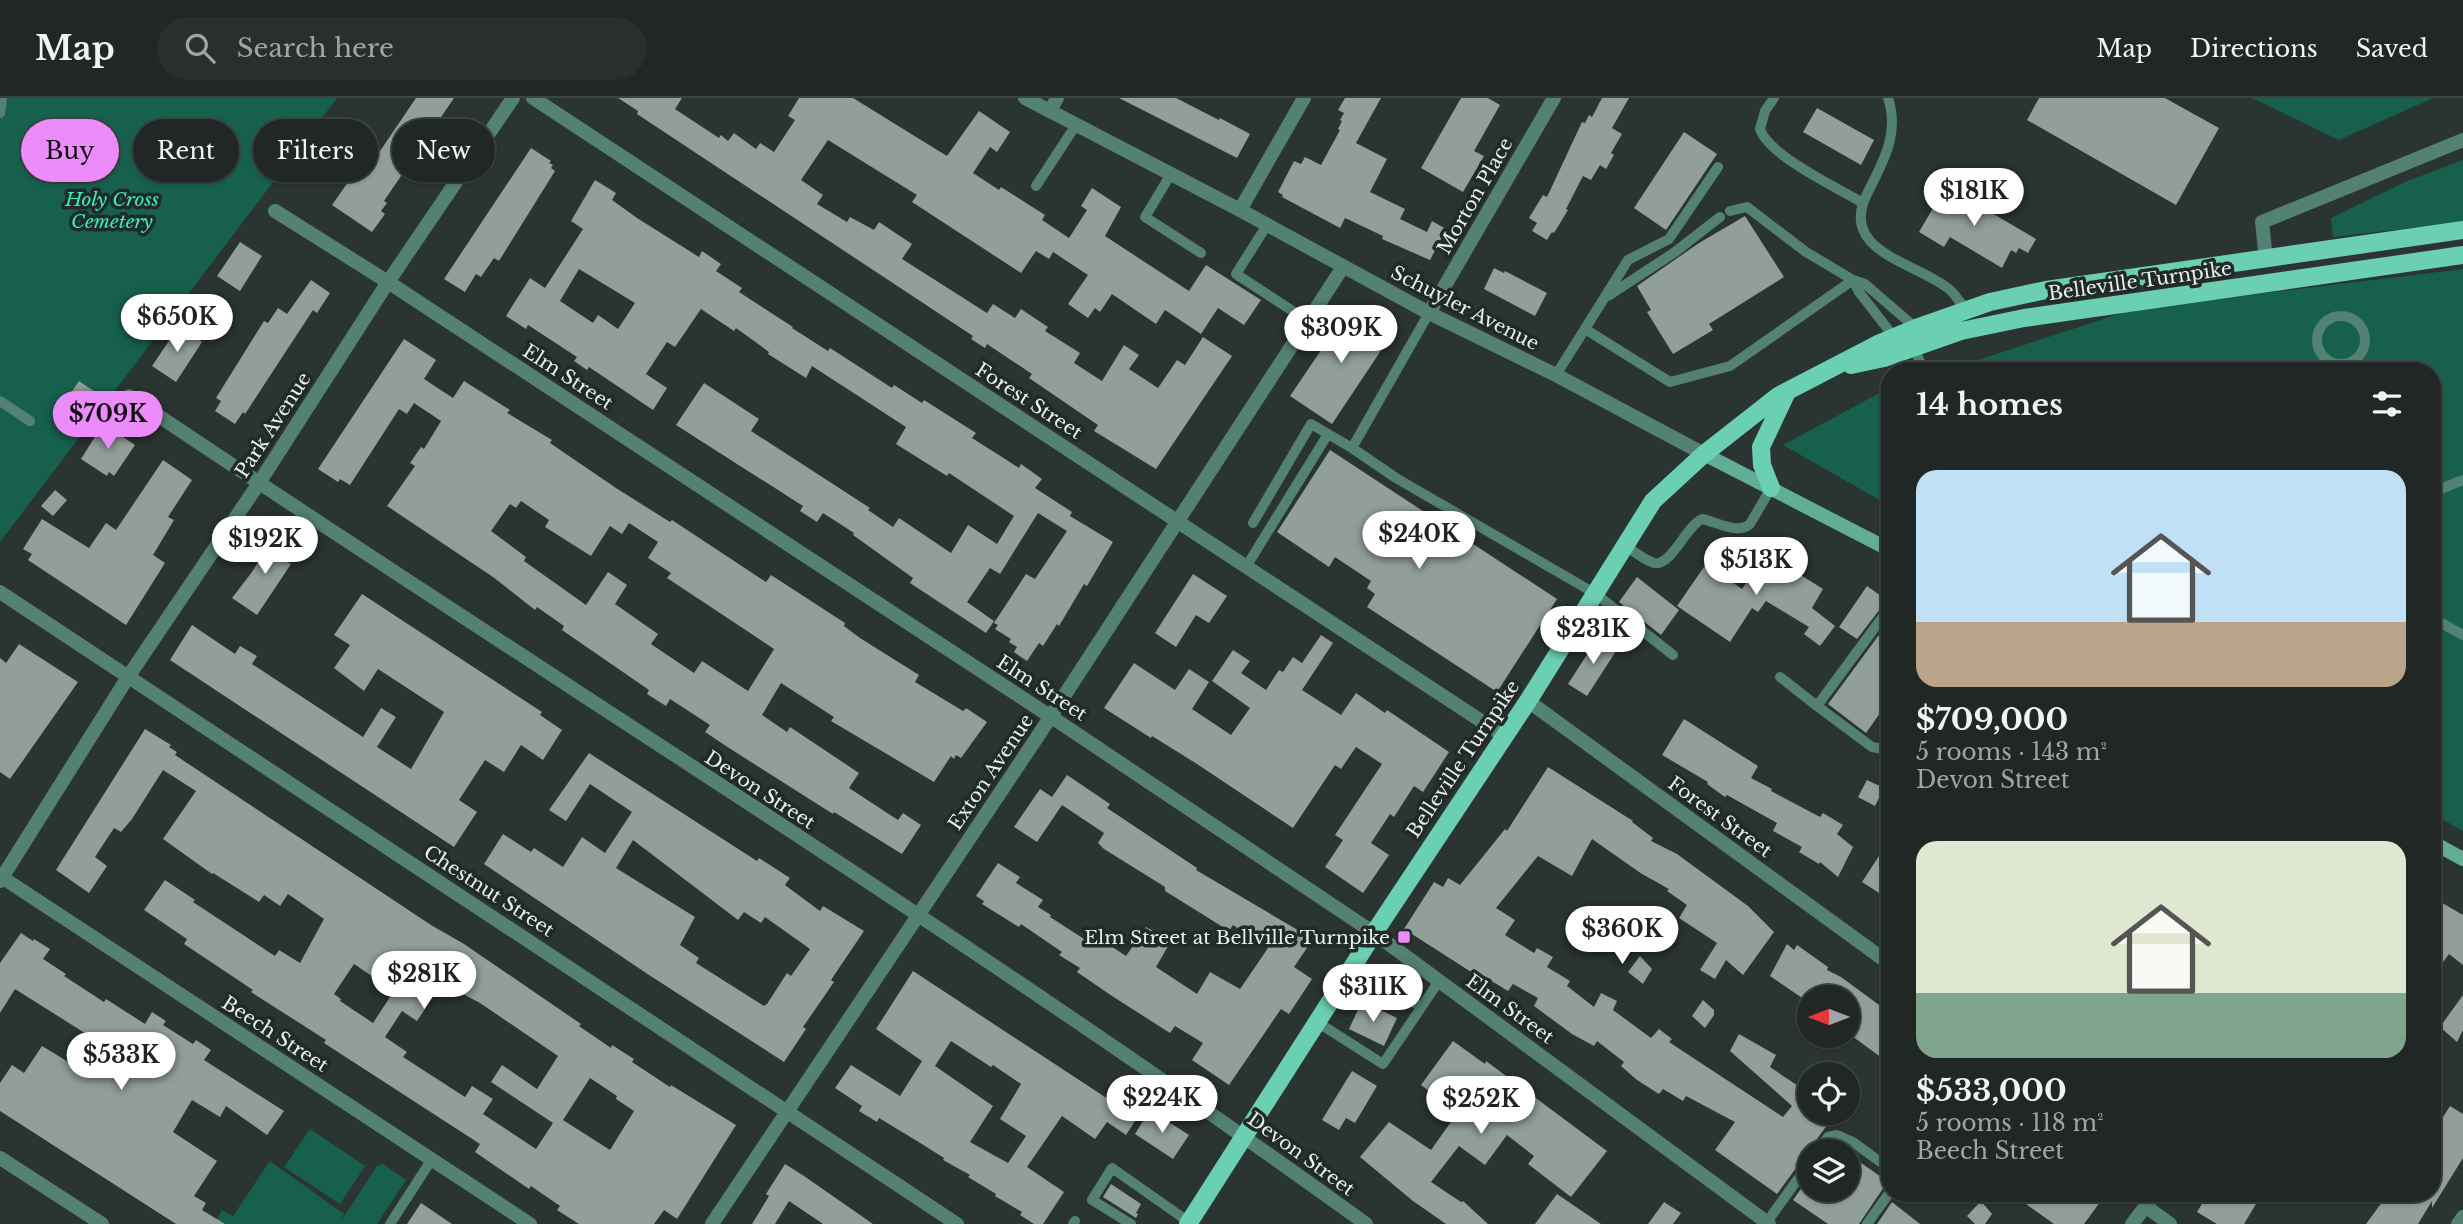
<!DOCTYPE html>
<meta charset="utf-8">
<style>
body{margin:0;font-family:"Libre Baskerville",serif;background:#282f2d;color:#f1f3f6;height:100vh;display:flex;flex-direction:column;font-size:26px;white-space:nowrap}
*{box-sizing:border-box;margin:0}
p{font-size:23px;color:#a2a5a7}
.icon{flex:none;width:38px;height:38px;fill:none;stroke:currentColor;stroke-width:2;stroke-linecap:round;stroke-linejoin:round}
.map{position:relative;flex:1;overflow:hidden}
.side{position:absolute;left:1881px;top:264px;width:560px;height:840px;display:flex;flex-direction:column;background:#202725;border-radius:28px;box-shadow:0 2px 5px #0004,0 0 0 2px #3d4442}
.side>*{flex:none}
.hud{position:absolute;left:21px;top:21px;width:665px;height:63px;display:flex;gap:14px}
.needle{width:46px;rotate:270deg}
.controls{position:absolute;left:1797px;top:887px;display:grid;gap:14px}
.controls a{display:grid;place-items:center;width:63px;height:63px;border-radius:50%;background:#202725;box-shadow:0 2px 5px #0004,0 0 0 2px #3d4442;font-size:35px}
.price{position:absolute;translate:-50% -60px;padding:0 16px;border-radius:24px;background:#fff;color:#222;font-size:23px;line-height:46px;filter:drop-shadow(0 2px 4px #0008)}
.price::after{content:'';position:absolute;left:50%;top:42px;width:21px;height:16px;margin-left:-10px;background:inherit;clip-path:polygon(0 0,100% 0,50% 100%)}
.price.active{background:#ec8cfa;color:#111}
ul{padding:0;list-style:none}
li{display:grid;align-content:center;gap:14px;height:371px;padding:0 35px}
li span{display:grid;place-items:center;height:217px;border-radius:21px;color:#555}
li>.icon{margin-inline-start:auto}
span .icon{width:126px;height:126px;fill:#fffc;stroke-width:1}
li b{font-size:30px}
h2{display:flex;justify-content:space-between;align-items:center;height:84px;padding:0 35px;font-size:30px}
.tag{padding:0 24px;border-radius:32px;background:#202725;box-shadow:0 2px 5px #0004,0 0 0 2px #3d4442;font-size:24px;line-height:63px}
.tag.active{background:#ec8cfa;color:#111}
header{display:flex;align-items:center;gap:42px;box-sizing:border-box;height:98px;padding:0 35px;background:#202725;border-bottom:2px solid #3d4442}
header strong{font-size:33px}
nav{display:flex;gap:38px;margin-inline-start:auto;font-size:24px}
.search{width:490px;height:63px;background:#282f2d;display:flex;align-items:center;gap:18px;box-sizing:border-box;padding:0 24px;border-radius:38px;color:#a2a5a7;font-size:26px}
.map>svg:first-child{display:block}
.green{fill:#17604e}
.building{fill:#919e99;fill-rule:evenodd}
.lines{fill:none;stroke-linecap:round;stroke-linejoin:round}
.service{stroke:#538173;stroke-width:10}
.minor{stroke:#538173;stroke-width:14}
.tertiary{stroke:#538173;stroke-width:14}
.secondary{stroke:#61ae97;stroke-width:14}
.primary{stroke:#6bd0b3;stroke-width:18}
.poi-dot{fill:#ec8cfa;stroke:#202a27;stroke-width:2.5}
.labels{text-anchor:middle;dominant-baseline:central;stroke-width:7;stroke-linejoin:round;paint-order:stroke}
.street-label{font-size:19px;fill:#e7eeeb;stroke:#202a27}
.park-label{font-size:19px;font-style:italic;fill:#37edc3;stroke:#202a27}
.poi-label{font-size:19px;fill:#e7eeeb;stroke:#202a27;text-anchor:end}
</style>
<header>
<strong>Map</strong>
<div class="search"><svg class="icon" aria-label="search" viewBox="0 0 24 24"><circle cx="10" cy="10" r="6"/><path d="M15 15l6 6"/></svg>Search here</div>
<nav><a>Map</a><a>Directions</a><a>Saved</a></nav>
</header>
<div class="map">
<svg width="2463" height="1126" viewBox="0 0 2463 1126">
<rect width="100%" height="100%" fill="#2a3431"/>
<path class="green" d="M0 0H337L0 444Z
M2252 0H2433L2339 42Z
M2463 62V124L2333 139 2331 120 2405 84Z
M2463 171V733L2433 716 2432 273H1944L2134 211Z
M1890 291V408L1783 347 1885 292Z
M310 1031 365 1068 340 1106 284 1069Z
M270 1063 344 1116 341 1123 377 1068 383 1066 406 1082 377 1126H214L222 1112 233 1118Z"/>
<path class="building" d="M416 0H454L384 103 387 105 381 113 385 116 372 134 332 107 367 57 374 62Z
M618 0H682L675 11 719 40 721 37 728 43 734 35 756 51 760 45 774 54 795 22 788 18 799 0H853L947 58 979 13 1010 34 997 54 990 49 973 75 999 92 1001 89 1045 117 1042 122 1069 140 1087 112 1081 108 1092 90 1121 109 1105 138 1189 193 1206 167 1261 202 1244 227 1218 210 1201 236 1165 212 1156 226 1112 196 1100 214 1095 210 1088 220 1068 206 1088 177 1053 154 1049 161 1036 153 1021 175 912 104 917 97 828 42 801 82 823 97 817 106 847 124 850 119 874 132 879 124 912 146 902 161 987 215 993 206 1015 220 1021 211 1048 229 1045 233 1080 255 1074 265 1102 283 1124 247 1139 257 1129 271 1158 290 1177 262 1185 267 1203 239 1232 258 1156 371 1094 333 1098 327 1029 280 1032 276 987 246 985 250 971 241 973 238 637 16 638 13Z
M1119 0H1176L1219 22 1220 20 1250 36 1237 60Z
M1345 0H1381L1356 45 1387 61 1370 94 1405 111 1400 121 1427 134 1432 123 1446 131 1430 162 1382 141 1383 138 1345 120 1340 130 1282 99 1283 97 1278 94 1294 63 1301 66 1305 59 1321 67 1340 32 1338 31 1342 23 1340 22 1344 15 1338 12Z
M1461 0H1488L1500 7 1474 53 1484 58 1463 94 1421 70Z
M1602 0H1629L1612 30 1622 36 1611 55 1614 57 1606 71 1600 67 1591 82 1583 78 1566 111 1568 112 1554 135 1552 134 1547 142 1532 133 1537 125 1529 120 1543 97 1547 99 1582 24 1585 25 1589 17 1592 19Z
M2039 0H2165L2219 30 2176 107 2027 22Z
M1817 10 1874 42 1861 67 1803 34Z
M1684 34 1717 56 1666 132 1634 110Z
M531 50 551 63 549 65 553 67 551 70 555 73 499 163 494 160 481 179 476 176 465 194 444 181Z
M595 82 616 95 612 102 637 120 699 159 702 153 721 166 716 173 742 190 739 194 793 229 792 230 828 253 830 250 892 290 894 287 922 305 924 302 976 335 972 340 1019 370 1021 366 1042 381 1035 390 1072 414 1070 418 1113 444 1087 488 1084 486 1059 528 1057 526 1043 548 1039 545 1027 563 1014 554 1017 549 1009 544 1011 541 995 531 998 527 994 525 1026 476 1035 481 1067 433 1038 415 1000 476 990 470 967 504 994 523 986 535 910 485 913 480 853 437 854 435 823 415 817 424 800 413 803 408 676 327 704 285 759 321 751 333 870 410 868 412 893 429 899 420 951 455 968 427 997 446 1014 418 949 375 947 378 896 346 906 329 812 268 806 280 768 256 769 254 736 230 734 233 701 211 675 249 667 244 646 276 667 290 653 312 589 269 587 272 574 263 577 259 528 227 526 231 506 218 530 180 545 190 583 131 571 123ZM579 171 635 205 618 231 598 217 593 225 560 203Z
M1946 88 2036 141 2028 155 2019 150 2016 155 2011 152 2002 170 1950 139 1944 149 1919 134Z
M1745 118 1784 179 1709 226 1713 232 1673 256 1647 214 1651 212 1637 188 1699 145Z
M240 144 262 158 240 193 217 178Z
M1494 170 1504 175 1505 173 1547 195 1535 218 1484 191Z
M311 182 330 195 317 215 313 212 245 316 243 314 235 326 215 313 221 303 216 300 264 223 268 225 278 210 287 216Z
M1351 208 1392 236 1332 326 1290 298Z
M179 228 202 244 176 284 152 268Z
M404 241 436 262 424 281 453 300 464 283 510 312 507 315 552 342 550 345 616 390 670 424 672 422 766 484 771 477 845 525 844 528 860 540 919 577 915 584 963 613 966 610 987 624 961 660 956 657 954 661 951 658 934 684 831 623 834 619 781 585 762 617 787 634 790 629 859 675 849 690 898 722 903 715 921 727 902 756 834 714 833 716 729 650 705 634 710 627 670 601 666 608 647 596 649 592 562 532 564 528 537 509 535 512 493 479 387 408 415 368 410 365 421 349 424 351 441 323 414 305 407 316 399 311 350 387 340 381 338 384 318 371ZM521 403 549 422 545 429 591 458 610 428 622 436 629 425 658 444 648 460 671 475 667 480 774 551 748 593 702 563 694 575 651 546 658 536 615 506 627 487 608 474 586 507 524 463 526 459 491 433 510 406 516 410Z
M79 283 101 298 88 318 66 302Z
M103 326 135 347 114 378 109 374 107 378 81 361Z
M1330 352 1557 501 1497 594 1367 509 1375 496 1367 490 1371 483 1335 459 1329 469 1277 434Z
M163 362 192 382 168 419 174 422 153 457 165 465 126 527 28 462 32 456 23 451 42 421 89 450 106 425 116 432Z
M55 392 67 402 53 418 41 408Z
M275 437 295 450 287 464 291 466 257 517 232 500 252 474Z
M1774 444 1795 459 1788 469 1823 491 1812 510 1835 528 1820 548 1804 536 1809 529 1766 503 1758 514 1752 510 1730 544 1677 508 1706 466 1742 491Z
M1193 476 1227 498 1209 525 1196 517 1176 549 1155 535Z
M1637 479 1679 512 1661 537 1619 504Z
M1867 488 1887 502 1857 541 1839 529Z
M362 496 542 614 540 617 562 632 543 662 521 647 504 674 485 662 459 702 477 714 454 749 170 562 192 527 235 556 240 548 257 558 252 566 363 639 381 610 396 619 377 649 411 671 444 614 378 571 364 593 334 570 350 547 334 537Z
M1890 522V601L1866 635 1828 606Z
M1321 537 1333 545 1302 592 1341 617 1356 595 1385 615 1387 612 1449 654 1423 694 1414 688 1394 719 1390 716 1371 745 1389 757 1363 795 1325 769 1343 742 1335 737 1382 666 1356 649 1341 671 1335 667 1293 730 1197 666 1152 638 1151 640 1104 610 1134 565 1175 592 1189 571 1209 584 1192 611 1231 637 1250 610 1212 583 1233 552 1250 563 1241 575 1266 592 1279 572 1283 574 1293 559 1302 565Z
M1599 538 1618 550 1587 598 1568 586Z
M19 546 78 584 10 681 0 674V560L6 565Z
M1684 621 1758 668 1751 680 1772 691 1771 693 1820 719 1823 715 1843 727 1837 736 1853 749 1838 779 1820 764 1819 766 1799 754 1802 749 1773 733 1777 725 1727 697 1725 699 1707 686 1708 684 1662 657Z
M145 631 171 647 169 649 177 654 175 657 431 827 464 846 581 926 579 928 611 950 612 947 634 961 632 964 670 989 671 987 736 1027 677 1121 664 1112 654 1126H579L557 1112 560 1108 531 1088 529 1091 475 1054 480 1046 324 945 326 942 251 894 253 892 184 846 187 841 144 812 165 782 195 802 193 804 275 858 279 852 300 865 324 821 288 796 280 808 264 797 259 804 213 775 212 776 163 741 196 693 163 672 132 721 121 734 114 730 95 759 107 768 89 795 56 772ZM354 866 394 893 373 925 340 903 341 901 334 896ZM442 885 480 905 558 958 537 991 502 967 491 984 553 1025 536 1051 483 1016 493 1001 472 988 465 999 403 959 407 954 385 939 402 913 417 923ZM590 980 617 998 616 1001 634 1013 610 1052 563 1022Z
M589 655 757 763 759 760 790 780 785 787 820 813 823 808 864 833 831 882 834 884 803 929 806 931 784 964 649 877 484 766 503 736 531 754 534 750 563 769 582 739 605 755 632 714 590 686 566 723 549 712ZM633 742 738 822 744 814 761 825 765 819 810 851 791 878 787 875 767 906 764 908 696 865 699 860 680 847 695 819 616 770Z
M1548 669 1633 723 1632 724 1653 740 1651 743 1677 756 1748 808 1774 834 1743 877 1726 862 1715 881 1700 872 1717 845 1679 820 1687 807 1667 793 1669 791 1642 776 1592 741 1572 778 1538 758 1496 810 1515 822 1505 837 1534 855 1537 850 1553 859 1547 869 1570 883 1567 888 1594 909 1601 895 1617 903 1613 912 1651 940 1659 931 1672 941 1669 944 1783 1019 1792 1008 1730 953 1739 936 1776 957 1770 969 1810 996V1015H1836L1811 1049 1810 1056 1804 1059 1777 1096 1715 1052 1735 1024 1686 998 1683 1003 1663 991 1659 996 1637 982 1621 968 1624 964 1597 943 1594 948 1572 936 1534 908 1538 900 1513 886 1508 893 1480 876 1479 879 1404 831 1434 784 1443 789 1448 780 1460 787 1505 731 1507 733Z
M1067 677 1110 706 1107 710 1197 770 1196 772 1313 841 1294 869 1312 881 1289 916 1281 911 1229 987 1192 962 1203 945 1175 928 1170 935 1112 898 1077 874 1080 870 1059 857 1062 854 1021 826 1019 829 982 806 984 803 976 798 998 765 1020 779 1016 785 1043 802 1038 809 1051 817 1050 819 1095 848 1100 841 1126 858 1146 829 1171 843 1156 869 1197 896 1210 874 1240 891 1268 850 1233 827 1229 833 1210 821 1165 793V789L1104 751 1098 745 1104 735 1062 707 1037 744 1014 729 1040 691 1052 699Z
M1867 682 1884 690 1875 708 1858 699Z
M1890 741V802L1862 784Z
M2432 799 2463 817V867L2449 856 2432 879Z
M21 835 33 843 34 841 50 851 43 861 66 876 64 878 104 904 106 901 145 926 152 914 166 923 163 927 193 946 196 942 211 952 204 962 284 1013 267 1037 226 1008 220 1019 192 1002 173 1034 217 1063 194 1098 206 1105 202 1112 225 1126H176L0 1013V985L12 967 24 975 42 948 80 971 99 944 15 891 0 915V865Z
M1787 846 1794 852 1797 847 1828 869 1827 872 1841 879 1890 915V966L1848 935V900H1810L1808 904 1770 878Z
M1640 858 1652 871 1643 886 1628 874Z
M913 873 1137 1020 1126 1037 1107 1024 1095 1041 1062 1018 1027 1069 1064 1094 1043 1126H1034L1020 1117 1022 1114 995 1098 996 1096 968 1079 970 1077 943 1062 944 1060 917 1043 879 1020 877 1024 859 1013 862 1008 835 990 851 967 900 998 922 963 876 931ZM951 943 991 969 993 967 1021 986 1000 1021 1026 1038 1008 1065 970 1044 993 1008 935 968Z
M2463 897V932L2457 944 2440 929Z
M1703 902 1714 912V917L1705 930 1692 918Z
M1362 903 1397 920 1384 948 1349 931Z
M1453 943 1485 966 1486 963 1607 1053 1571 1099 1528 1066 1534 1058 1507 1037 1485 1067 1459 1048 1431 1084 1461 1104 1463 1103 1488 1126H1446L1413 1103 1360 1059 1389 1024 1431 1052 1458 1014 1421 987Z
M1352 973 1377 988 1355 1025 1346 1020 1339 1032 1322 1022Z
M2450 1008 2463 1016V1060L2432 1110V1103L2418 1126H2366L2388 1096H2432V1037Z
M1150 1012 1189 1037 1173 1061 1135 1036Z
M1848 1056 1890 1085 1884 1089 1859 1126H1828L1793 1102 1810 1078V1092H1848Z
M785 1066 804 1078 873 1126H823L789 1103 775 1126H752L769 1098 766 1096Z
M1111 1086 1141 1106 1136 1115 1138 1116 1136 1120 1103 1099Z
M1557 1096 1601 1126H1535Z
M2012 1096H2106L2084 1126H2054Z
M2208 1096H2262L2244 1126H2217L2197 1114Z
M1981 1103 1992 1116 1985 1126H1975L1967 1118Z
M1664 1104 1681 1115 1673 1126H1648Z
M1892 1104 1920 1126H1877Z
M421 1105 452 1126H407Z"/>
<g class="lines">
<path class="service" d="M1774 0 1765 13 1760 31C1769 58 1838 90 1863 105
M1888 0C1900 36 1883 64 1867 96 1838 154 1916 164 1949 191 1956 197 1961 206 1966 212
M0 15 2 0
M1171 76 1145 119 1201 155
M1036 88 1076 27
M1730 113 1747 109 1806 154 1853 182 1865 186 1916 230
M1267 127 1236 176 1308 223
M1853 182 1859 194 1894 239
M1608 198 1675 154 1720 119
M2317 242a24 24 0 1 1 48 0a24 24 0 1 1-48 0Z
M1585 231 1670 284 1730 268 1853 182
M1914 250 1924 273
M1556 277 1628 162 1669 141 1718 69
M0 303 30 323
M1352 350 1396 380 1596 496 1673 557
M2432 398 2443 390 2463 382
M1253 425 1311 326 1352 350 1429 215
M1625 447C1633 453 1644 462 1654 465 1671 469 1686 428 1702 421 1717 424 1738 437 1750 426L1771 390
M1246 469 1328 336
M1890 509 1817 608 1872 649 1884 651 1890 648
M2432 520 2463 537
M1780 579 1817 608
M1379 883 1421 909
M1317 924 1383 966 1439 883
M1817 1054 1828 1039 1837 1037 1853 1044 1890 1071
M1767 1124 1810 1064
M390 1126 432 1061
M1073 1126 1075 1123
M1131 1126 1092 1102 1112 1070 1189 1124
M1867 1126 1890 1094"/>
<path class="minor" d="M533 0 1504 638
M1050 13 1057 0
M1240 112 1304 0
M275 113 388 184 1065 628 1374 835 1769 1126
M2266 161 2262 124 2463 42
M1429 215 1554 0
M129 298C540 575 964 835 1366 1126
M0 494 957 1126
M1528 603 1890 866
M0 778 530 1126
M0 783 128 579 259 385 388 184 513 0
M0 1060 102 1126
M2145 1108 2170 1126
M712 1126 1038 638 1343 169
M2132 1126 2155 1096
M2458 1126 2463 1119"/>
<path class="tertiary" d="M1025 0 1240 112 1429 215 1556 277 1704 356"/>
<path class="secondary" d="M1704 356 1890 452
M2432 744 2463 761"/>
<path class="primary" d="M1851 267 1884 260 1961 233 2024 220 2463 157
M1771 390 1762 367 1761 349 1787 294
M1188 1126 1374 835 1528 603 1653 403 1704 356 1778 298 1880 245 1916 230 1990 204 2046 192 2463 132"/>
</g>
<rect class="poi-dot" x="1397" y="832" width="14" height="14" rx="3.5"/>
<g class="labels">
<g class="street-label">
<text transform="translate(1475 98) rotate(-60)">Morton Place</text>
<text transform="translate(2140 183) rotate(-8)">Belleville Turnpike</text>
<text transform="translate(1465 210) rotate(27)">Schuyler Avenue</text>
<text transform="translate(568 279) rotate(33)">Elm Street</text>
<text transform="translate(1029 303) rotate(33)">Forest Street</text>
<text transform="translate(273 327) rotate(-57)">Park Avenue</text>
<text transform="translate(1042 590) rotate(33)">Elm Street</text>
<text transform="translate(1463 661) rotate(-56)">Belleville Turnpike</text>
<text transform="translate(991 674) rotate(-56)">Exton Avenue</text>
<text transform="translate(760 692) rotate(33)">Devon Street</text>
<text transform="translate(1720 719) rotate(36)">Forest Street</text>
<text transform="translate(489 793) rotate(33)">Chestnut Street</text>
<text transform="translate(1510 911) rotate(36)">Elm Street</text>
<text transform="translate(275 936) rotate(33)">Beech Street</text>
<text transform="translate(1301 1056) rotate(36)">Devon Street</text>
</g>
<g class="park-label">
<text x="112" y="101">Holy Cross<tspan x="112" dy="22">Cemetery</tspan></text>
</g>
<g class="poi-label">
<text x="1390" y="839">Elm Street at Bellville Turnpike</text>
</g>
</g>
</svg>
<div class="controls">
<a><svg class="needle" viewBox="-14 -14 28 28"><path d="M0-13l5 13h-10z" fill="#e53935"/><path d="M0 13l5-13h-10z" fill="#a2a5a7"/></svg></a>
<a><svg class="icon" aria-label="locate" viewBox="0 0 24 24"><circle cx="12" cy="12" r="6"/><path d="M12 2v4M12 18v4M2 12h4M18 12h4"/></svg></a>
<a><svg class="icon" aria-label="layers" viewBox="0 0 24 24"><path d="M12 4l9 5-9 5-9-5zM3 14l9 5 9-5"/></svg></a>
</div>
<b class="price" style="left:1974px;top:130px">$181K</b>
<b class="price" style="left:177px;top:256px">$650K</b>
<b class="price" style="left:1341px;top:267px">$309K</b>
<b class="price active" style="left:108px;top:353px">$709K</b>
<b class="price" style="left:1419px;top:473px">$240K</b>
<b class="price" style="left:265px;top:478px">$192K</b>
<b class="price" style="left:1756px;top:499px">$513K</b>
<b class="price" style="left:1593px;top:568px">$231K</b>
<b class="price" style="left:1622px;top:868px">$360K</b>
<b class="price" style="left:424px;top:913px">$281K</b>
<b class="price" style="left:1373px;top:926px">$311K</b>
<b class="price" style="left:121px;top:994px">$533K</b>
<b class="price" style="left:1162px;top:1037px">$224K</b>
<b class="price" style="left:1481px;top:1038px">$252K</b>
<div class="hud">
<a class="tag active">Buy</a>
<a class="tag">Rent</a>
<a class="tag">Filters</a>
<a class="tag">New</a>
</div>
<section class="side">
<h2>14 homes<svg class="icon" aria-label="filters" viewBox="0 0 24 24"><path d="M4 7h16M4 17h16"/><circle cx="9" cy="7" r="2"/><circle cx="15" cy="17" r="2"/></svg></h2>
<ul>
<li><span style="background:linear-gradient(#bfe0f5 70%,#b9a48a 0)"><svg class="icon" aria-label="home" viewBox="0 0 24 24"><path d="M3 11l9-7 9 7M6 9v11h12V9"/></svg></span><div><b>$709,000</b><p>5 rooms · 143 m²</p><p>Devon Street</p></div></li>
<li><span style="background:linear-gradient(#dfe7d0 70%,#7fa58c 0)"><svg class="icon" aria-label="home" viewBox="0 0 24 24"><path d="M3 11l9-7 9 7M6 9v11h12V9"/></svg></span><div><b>$533,000</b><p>5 rooms · 118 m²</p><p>Beech Street</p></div></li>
</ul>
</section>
</div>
